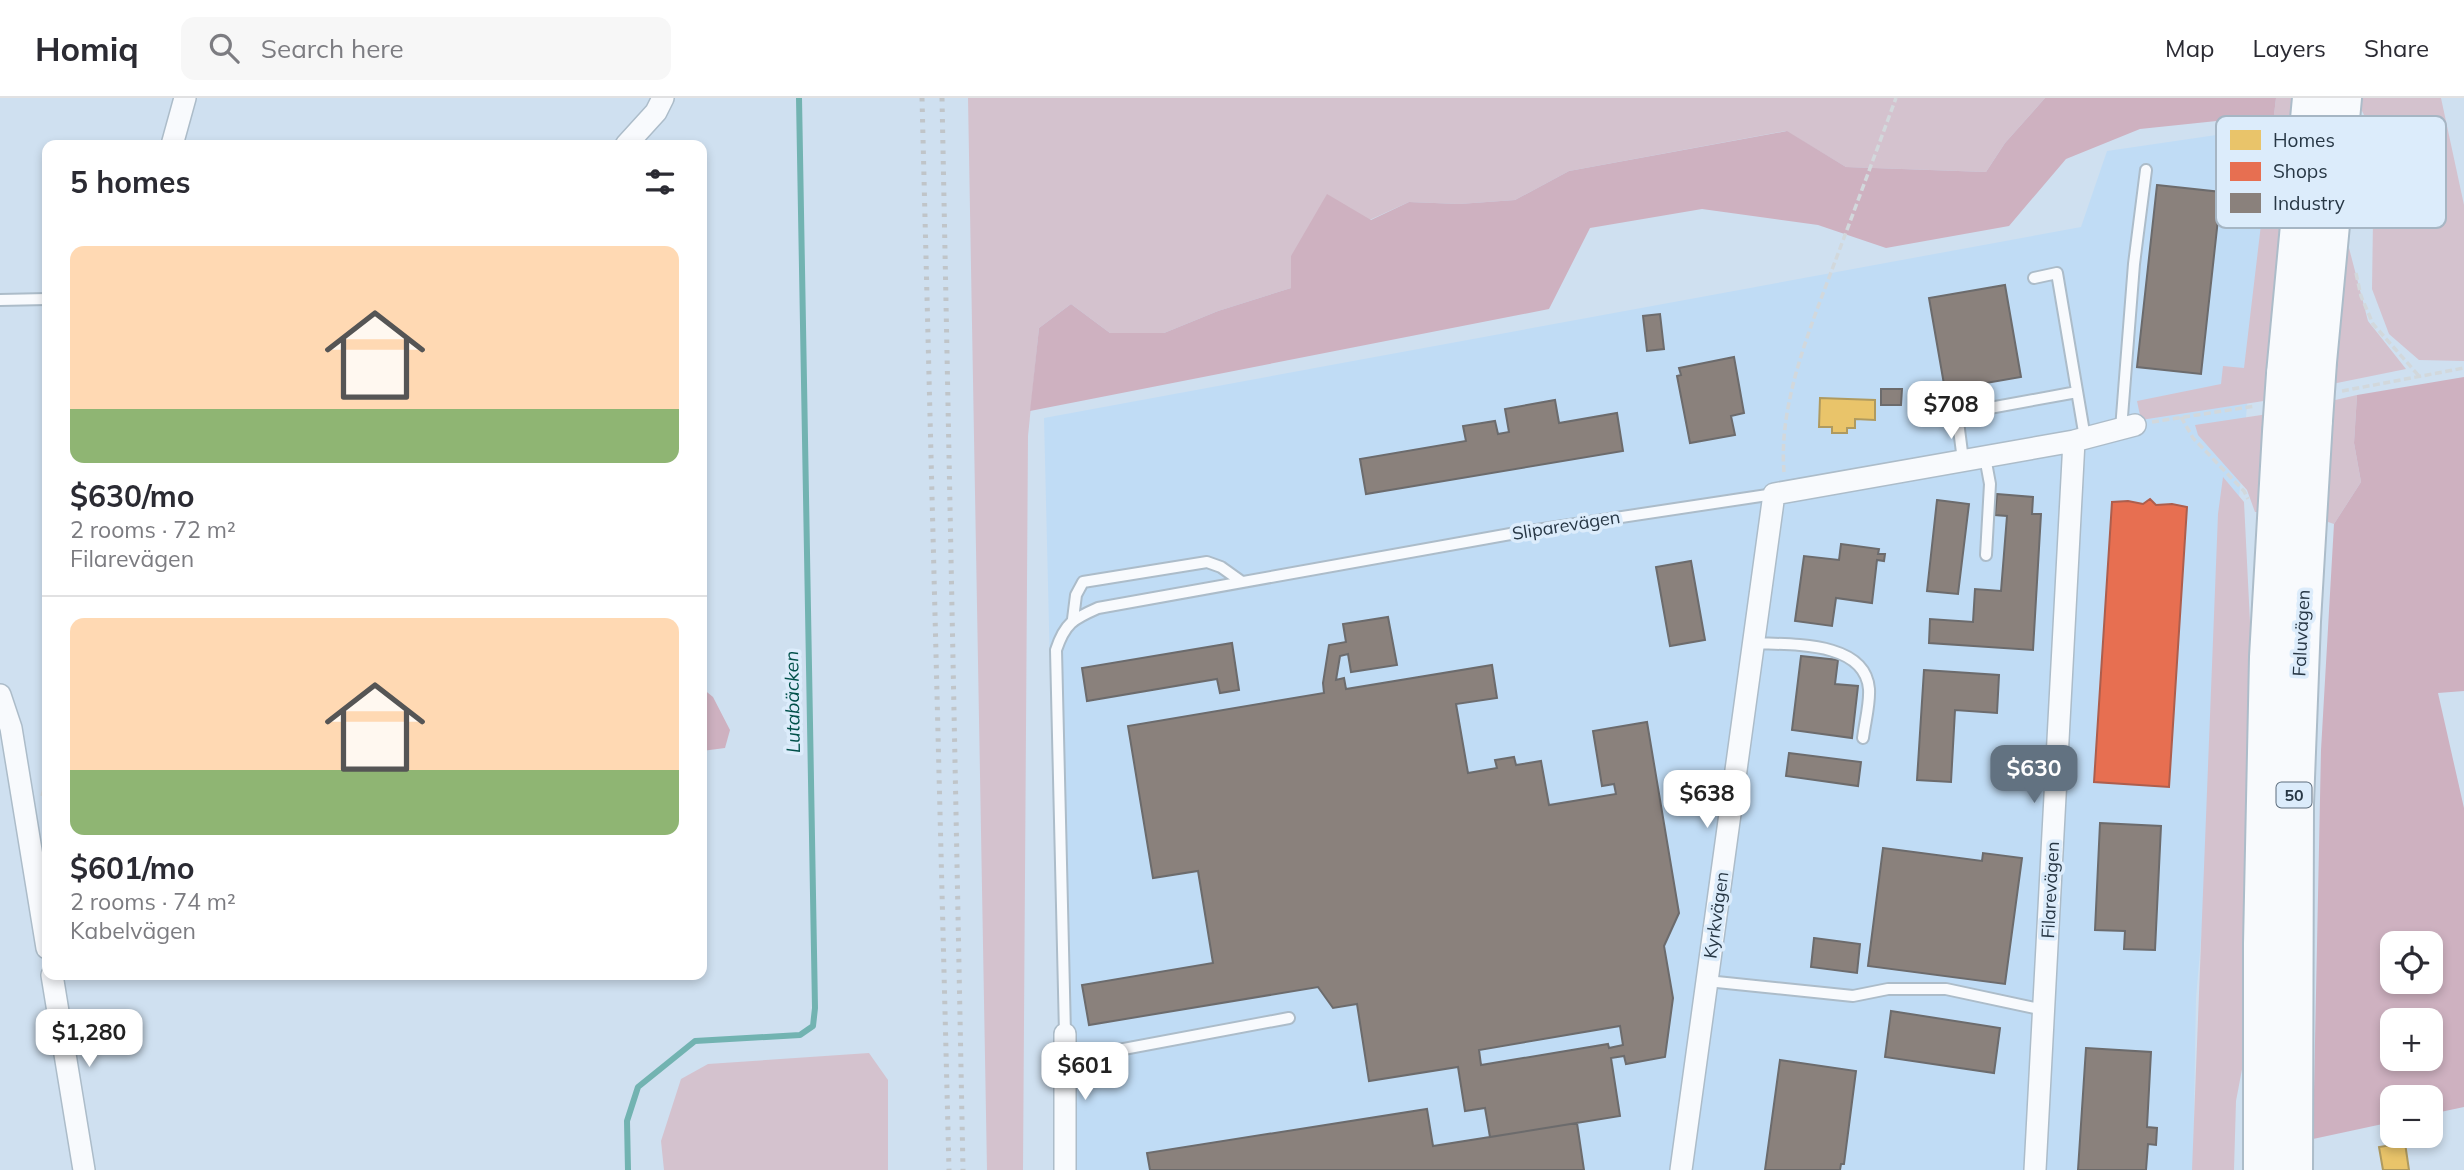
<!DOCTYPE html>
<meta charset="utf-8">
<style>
body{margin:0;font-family:Mulish,sans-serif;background:#f7f7f7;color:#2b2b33;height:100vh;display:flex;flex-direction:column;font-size:26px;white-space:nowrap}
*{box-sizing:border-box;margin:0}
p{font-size:23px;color:#7c7c81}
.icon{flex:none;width:38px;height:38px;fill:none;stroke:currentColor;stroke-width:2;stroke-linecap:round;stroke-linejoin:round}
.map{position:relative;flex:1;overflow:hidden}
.sheet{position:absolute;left:42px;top:42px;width:665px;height:840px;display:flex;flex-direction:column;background:#fff;border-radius:14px;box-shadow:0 4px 10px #0003}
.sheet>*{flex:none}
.fabs{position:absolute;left:2380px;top:833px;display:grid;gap:14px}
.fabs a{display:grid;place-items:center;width:63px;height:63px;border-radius:14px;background:#fff;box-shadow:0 4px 10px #0003;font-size:35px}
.price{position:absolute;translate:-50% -60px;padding:0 16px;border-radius:14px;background:#fff;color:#222;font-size:23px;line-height:46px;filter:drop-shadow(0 2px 4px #0008)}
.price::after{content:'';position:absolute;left:50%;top:42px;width:21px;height:16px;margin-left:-10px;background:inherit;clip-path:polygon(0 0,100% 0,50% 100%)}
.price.active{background:#627281;color:#fff}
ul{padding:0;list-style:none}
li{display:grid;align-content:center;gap:14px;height:371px;padding:0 28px}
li+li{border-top:2px solid #e1e1e2}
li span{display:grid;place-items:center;height:217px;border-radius:14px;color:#555}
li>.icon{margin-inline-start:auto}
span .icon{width:126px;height:126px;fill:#fffc;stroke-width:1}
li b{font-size:30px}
h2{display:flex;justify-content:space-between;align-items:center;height:84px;padding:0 28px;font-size:30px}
header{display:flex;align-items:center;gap:42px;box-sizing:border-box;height:98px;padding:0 35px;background:#fff;border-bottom:2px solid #e1e1e2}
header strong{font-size:33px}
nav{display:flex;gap:38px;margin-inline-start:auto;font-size:24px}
.search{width:490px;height:63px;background:#f7f7f7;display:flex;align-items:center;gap:18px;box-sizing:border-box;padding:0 24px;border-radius:14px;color:#7c7c81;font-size:26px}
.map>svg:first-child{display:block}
.built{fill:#c0dcf5}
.green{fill:#d4c2ce}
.forest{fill:#ceb1c0;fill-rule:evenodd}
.homes{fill:#e9c46a;stroke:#af9a5f;stroke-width:2}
.shops{fill:#e76f51;stroke:#ad5e4d;stroke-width:2}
.industry{fill:#8a817c;stroke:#6c6b6c;stroke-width:2;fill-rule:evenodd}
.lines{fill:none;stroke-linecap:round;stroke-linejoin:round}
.stream{stroke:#72b3b1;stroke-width:6}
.lane-casing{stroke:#acbcc9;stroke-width:14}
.street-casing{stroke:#acbcc9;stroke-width:24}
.highway-casing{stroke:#acbcc9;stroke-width:42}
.path{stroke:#d2d8dc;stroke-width:3.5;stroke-dasharray:7 3.5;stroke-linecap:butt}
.lane{stroke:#f8fafd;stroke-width:10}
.street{stroke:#f8fafd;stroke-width:21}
.highway{stroke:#f8fafd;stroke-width:38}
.rail{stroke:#c0c5c9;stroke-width:5;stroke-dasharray:3.5 7;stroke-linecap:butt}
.highway-bridge-casing{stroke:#acbcc9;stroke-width:42;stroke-linecap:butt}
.highway-bridge{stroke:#f8fafd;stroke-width:38}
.labels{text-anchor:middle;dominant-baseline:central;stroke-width:7;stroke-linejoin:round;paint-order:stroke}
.shield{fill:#dcecfb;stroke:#5d6d7c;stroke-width:2}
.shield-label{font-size:16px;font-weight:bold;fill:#273745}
.street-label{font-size:18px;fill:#273745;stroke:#dcecfb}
.water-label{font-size:19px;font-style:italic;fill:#005049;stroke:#dcecfb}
.key{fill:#dcecfb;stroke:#a6b6c4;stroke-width:2}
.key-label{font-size:19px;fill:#273745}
</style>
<header>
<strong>Homiq</strong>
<div class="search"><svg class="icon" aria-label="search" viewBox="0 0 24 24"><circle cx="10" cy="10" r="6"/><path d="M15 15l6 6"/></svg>Search here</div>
<nav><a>Map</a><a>Layers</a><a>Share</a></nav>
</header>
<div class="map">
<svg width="2464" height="1072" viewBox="0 0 2464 1072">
<rect width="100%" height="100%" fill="#cfe0f0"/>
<path class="built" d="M2271 29 2196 900 2193 1072H1062L1044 320 2081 129 2107 53Z"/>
<path class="green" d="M968 0H2045L2005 45 1986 74 1846 69 1786 33 1569 73 1515 102 1459 106 1409 104 1291 158V190L1218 213 1164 235H1110L1071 206 1039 230 1028 338 1023 1072H987Z
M2276 0H2301L2270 302 2141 322 2137 303 2221 286 2223 268 2244 270Z
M2358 0H2441L2464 107V263L2419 262 2389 236 2372 191 2373 122 2384 57 2358 5Z
M2349 150 2368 223 2406 271 2332 286 2345 155Z
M2357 297 2354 345 2361 384 2334 426 2322 422 2331 303Z
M2268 316 2261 414H2255L2247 392 2198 337 2195 327Z
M2223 379 2244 404 2252 564 2247 945 2236 1003 2234 1072H2192L2218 416Z
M869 955 888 982V1072H664L661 1043 681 981 708 966Z"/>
<path class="forest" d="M2045 0H2276L2274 17 2140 31 2066 61 2009 128 1886 150 1818 127 1702 111 1590 130 1549 211 1030 313 1039 230 1071 206 1110 235H1164L1218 213 1291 190V158L1327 96 1371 122 1409 104 1459 106 1515 102 1569 73 1787 33 1846 69 1986 74 2005 45Z
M2464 279V593L2438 595 2464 710V1009L2431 1016V999H2392V1024L2313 1041 2321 652 2334 426 2361 384 2354 345 2357 297ZM2431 845V884H2392V845ZM2392 922H2431V961H2392Z
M702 590 713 599 730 632 725 650 702 653Z"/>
<path class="homes" d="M1820 300 1875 302V322L1855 321V330H1847V335H1832V329H1819Z
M2405 1045 2409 1072H2383L2379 1049Z"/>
<path class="shops" d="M2150 401 2156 407 2172 406 2187 409 2169 689 2094 684 2112 404 2128 403 2143 406Z"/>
<path class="industry" d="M2157 87 2221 94 2201 276 2137 269Z
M2005 187 2021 279 1945 292 1929 200Z
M1660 216 1664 251 1647 253 1643 218Z
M1734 259 1744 315 1731 318 1735 337 1690 345 1677 278 1681 277 1679 270Z
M1881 291H1902L1901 307H1881Z
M1555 302 1559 325 1617 315 1623 353 1366 396 1360 361 1466 343 1463 328 1495 323 1498 336 1509 334 1505 311Z
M1997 396 2033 399 2032 416H2041L2033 552 1929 545 1930 521 1973 524 1975 491 2001 493 2007 418 1995 417Z
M1937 402 1969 406 1958 496 1927 493Z
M1841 446 1879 451 1878 456H1885L1884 463 1877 462 1872 505 1836 500 1832 528 1795 523 1804 458 1839 462Z
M1691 463 1705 542 1670 548 1656 469Z
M1388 519 1397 567 1351 574 1348 556 1340 558 1336 582 1344 580 1346 591 1492 567 1497 600 1456 606 1468 675 1497 670 1495 662 1514 659 1516 667 1541 663 1549 707 1616 696 1614 686 1602 688 1593 633 1647 624 1679 815 1664 848 1673 900 1665 959 1626 966 1624 958 1611 960 1620 1018 1490 1039 1485 1010 1465 1013 1458 969 1369 983 1357 906 1333 910 1318 889 1089 927 1082 887 1213 865 1198 773 1153 780 1128 628 1324 595 1323 585 1329 547 1346 544 1343 526ZM1620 928 1623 947 1609 950 1608 946 1481 967 1479 952Z
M1232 545 1239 592 1220 595 1217 581 1087 603 1082 570Z
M1801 558 1838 562 1835 586 1858 588 1852 640 1792 632Z
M1924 572 1999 577 1997 615 1955 612 1951 684 1917 682Z
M1789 655 1861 664 1858 688 1786 678Z
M2100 725 2161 728 2155 852 2124 851 2125 833 2095 832Z
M1883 750 1982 763 1983 755 2022 760 2005 886 1868 868Z
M1814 840 1860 846 1857 875 1811 869Z
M1891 913 2000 930 1994 975 1885 959Z
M2086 950 2151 954 2147 1029 2157 1030 2156 1047 2148 1046 2146 1072H2078Z
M1780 962 1856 973 1844 1066H1841L1840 1072H1765Z
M1427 1011 1433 1048 1577 1025 1584 1072H1150L1147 1055Z"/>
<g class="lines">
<path class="stream" d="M628 1072 627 1023 638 989 695 943 800 937 813 928 815 910 799 0"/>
<defs>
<path id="lane" d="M2034 180 2057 175 2085 340
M0 202 47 201
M2121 331 2134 166 2146 72
M1985 359 1990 386 1986 457
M1963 362 1957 316 2077 294
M1073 521 1076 497 1083 484 1207 464 1221 469 1242 484
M1753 545C1789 547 1865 542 1869 591 1870 606 1865 624 1863 640
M1707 883 1853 898 1888 891H1946L2044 912
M1065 936 1056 552C1065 525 1073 521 1098 510L1516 435 1774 396
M1065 962 1289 920"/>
<path id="street" d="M172 47 185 0
M626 47 656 14 663 0
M0 597 11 630 47 850
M52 877 84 1072
M1065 936V1072
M1681 1072 1774 396 2074 343 2135 327
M2035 1072 2074 343"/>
<path id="highway" d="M2317 264 2342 0
M2286 276 2312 0
M2263 1072V846L2269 559 2282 334
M2293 1072 2294 706 2301 523 2313 322"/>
</defs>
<use href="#lane" class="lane-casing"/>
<use href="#street" class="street-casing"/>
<use href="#highway" class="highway-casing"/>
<path class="path" d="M2356 175 2361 198 2373 226 2419 278
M2342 293 2464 270
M2181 319 2193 340 2244 393 2248 401
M2152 324 2255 308
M1784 374C1778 304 1812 226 1836 161 1856 108 1876 54 1896 0
M42 698 47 680"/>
<use href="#lane" class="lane"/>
<use href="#street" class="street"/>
<use href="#highway" class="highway"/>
<path class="rail" d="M922 0 949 1072
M942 0 963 1072"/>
<defs>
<path id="highway-bridge" d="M2313 322 2317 264
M2282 334 2286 276"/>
</defs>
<use href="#highway-bridge" class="highway-bridge-casing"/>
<use href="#highway-bridge" class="highway-bridge"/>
</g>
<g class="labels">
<rect class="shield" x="2276.5" y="684.5" width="35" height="25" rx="5"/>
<g class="shield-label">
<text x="2294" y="697">50</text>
</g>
<g class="street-label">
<text transform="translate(1566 427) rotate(-9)">Sliparevägen</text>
<text transform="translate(2301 535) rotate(-87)">Faluvägen</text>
<text transform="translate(2050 792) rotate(-87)">Filarevägen</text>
<text transform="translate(1716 817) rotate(-82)">Kyrkvägen</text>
</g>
<g class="water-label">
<text transform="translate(792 604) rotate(-91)">Lutabäcken</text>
</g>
</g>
<rect x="2216" y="18" width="230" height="112" rx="10" class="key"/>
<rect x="2230" y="32" width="31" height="20" fill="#e9c46a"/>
<rect x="2230" y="64" width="31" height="19" fill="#e76f51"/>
<rect x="2230" y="95" width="31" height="20" fill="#8a817c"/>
<g class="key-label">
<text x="2273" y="49">Homes</text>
<text x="2273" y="80">Shops</text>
<text x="2273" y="112">Industry</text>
</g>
</svg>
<div class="fabs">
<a><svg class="icon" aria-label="locate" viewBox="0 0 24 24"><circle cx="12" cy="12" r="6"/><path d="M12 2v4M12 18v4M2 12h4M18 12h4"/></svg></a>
<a>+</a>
<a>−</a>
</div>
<b class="price" style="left:1951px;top:343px">$708</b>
<b class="price active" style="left:2034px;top:707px">$630</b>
<b class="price" style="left:1707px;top:732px">$638</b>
<b class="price" style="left:89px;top:971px">$1,280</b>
<b class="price" style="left:1085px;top:1004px">$601</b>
<section class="sheet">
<h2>5 homes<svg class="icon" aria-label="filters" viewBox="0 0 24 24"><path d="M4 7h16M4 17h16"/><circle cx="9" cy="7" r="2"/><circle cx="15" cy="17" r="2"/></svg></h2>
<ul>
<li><span style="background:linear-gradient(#ffd9b3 75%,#8fb573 0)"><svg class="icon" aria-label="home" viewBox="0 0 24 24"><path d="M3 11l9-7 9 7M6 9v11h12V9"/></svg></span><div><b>$630/mo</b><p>2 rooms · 72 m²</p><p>Filarevägen</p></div></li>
<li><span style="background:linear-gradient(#ffd9b3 70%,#8fb573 0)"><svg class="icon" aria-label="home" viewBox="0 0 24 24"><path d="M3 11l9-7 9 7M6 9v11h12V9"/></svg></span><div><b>$601/mo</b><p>2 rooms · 74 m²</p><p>Kabelvägen</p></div></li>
</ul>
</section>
</div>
